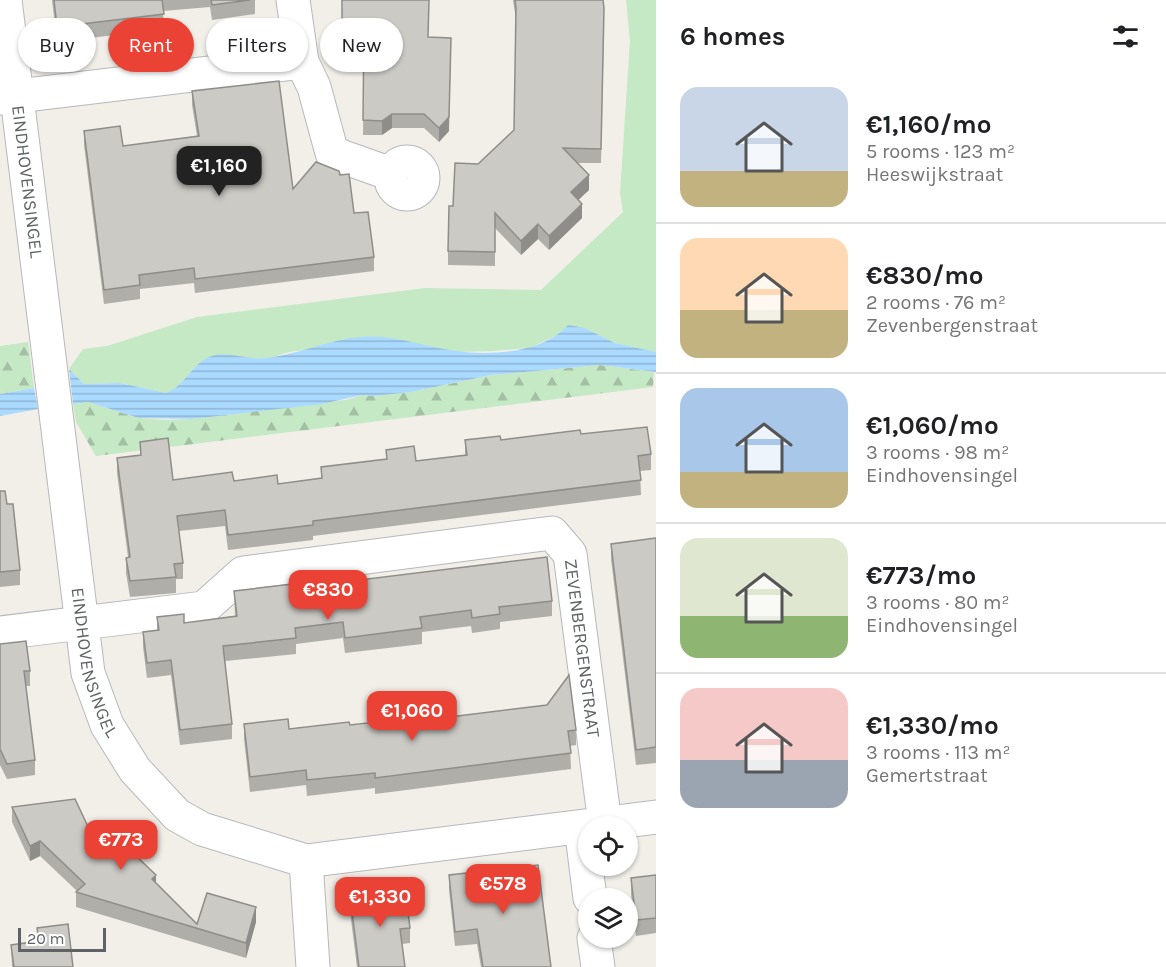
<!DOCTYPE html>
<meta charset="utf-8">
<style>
body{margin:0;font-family:Karla,sans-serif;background:#f6f6f6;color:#202124;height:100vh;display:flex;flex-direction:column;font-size:22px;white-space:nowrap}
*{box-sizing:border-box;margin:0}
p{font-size:20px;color:#757577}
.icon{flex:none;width:33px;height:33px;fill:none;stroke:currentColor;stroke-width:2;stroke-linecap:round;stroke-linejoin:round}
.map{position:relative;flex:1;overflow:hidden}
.drawer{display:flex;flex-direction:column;background:#fff;width:510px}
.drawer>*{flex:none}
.banner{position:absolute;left:18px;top:18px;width:548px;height:54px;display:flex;gap:12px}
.controls{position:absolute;left:578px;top:816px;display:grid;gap:12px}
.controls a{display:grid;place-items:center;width:60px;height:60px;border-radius:50%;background:#fff;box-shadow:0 2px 4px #0004;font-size:30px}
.scale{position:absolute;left:18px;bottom:15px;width:88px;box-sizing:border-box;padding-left:6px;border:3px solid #5f6368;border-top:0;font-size:16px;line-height:21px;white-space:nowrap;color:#5f6368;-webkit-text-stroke:4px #fff;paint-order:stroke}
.price{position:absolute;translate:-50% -51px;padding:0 14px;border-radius:12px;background:#ea4335;color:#fff;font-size:20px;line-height:39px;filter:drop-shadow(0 2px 3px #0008)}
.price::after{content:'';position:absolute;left:50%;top:36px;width:18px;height:14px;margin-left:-9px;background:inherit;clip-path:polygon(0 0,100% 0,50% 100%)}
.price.selected{background:#222;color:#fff}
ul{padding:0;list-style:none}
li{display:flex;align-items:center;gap:18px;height:150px;padding:0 24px}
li+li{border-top:2px solid #e0e0e0}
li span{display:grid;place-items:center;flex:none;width:168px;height:120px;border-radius:18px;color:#555}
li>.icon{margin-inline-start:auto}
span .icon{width:72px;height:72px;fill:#fffc;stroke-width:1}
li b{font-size:26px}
h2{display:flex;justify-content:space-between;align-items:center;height:72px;padding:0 24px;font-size:26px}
.tag{padding:0 21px;border-radius:27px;background:#fff;box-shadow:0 2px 4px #0004;font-size:21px;line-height:54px}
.tag.selected{background:#ea4335;color:#fff}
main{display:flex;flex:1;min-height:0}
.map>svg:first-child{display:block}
.grass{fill:#c5e8c5}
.forest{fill:url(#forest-firs)}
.water{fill:url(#water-rules)}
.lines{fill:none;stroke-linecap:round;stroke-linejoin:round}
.minor-casing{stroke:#b5b8bc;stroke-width:35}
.minor{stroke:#fff;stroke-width:33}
.wall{fill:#afaea9}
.shaded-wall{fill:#8f8d8a}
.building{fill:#cccac5;stroke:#8f8d8a;stroke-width:1.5}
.labels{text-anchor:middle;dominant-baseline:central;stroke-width:4.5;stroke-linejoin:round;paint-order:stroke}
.street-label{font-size:18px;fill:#5f6368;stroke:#fff}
</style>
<main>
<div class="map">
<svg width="656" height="967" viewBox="0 0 656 967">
<defs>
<pattern id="forest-firs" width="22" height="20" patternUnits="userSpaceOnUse" patternTransform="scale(1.5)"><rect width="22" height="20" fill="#c5e8c5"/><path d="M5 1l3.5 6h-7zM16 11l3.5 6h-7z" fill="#a3c0a4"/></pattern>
<pattern id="water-rules" width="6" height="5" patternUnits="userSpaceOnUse" patternTransform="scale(1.5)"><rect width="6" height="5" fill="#aadaff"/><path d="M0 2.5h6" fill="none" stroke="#8eb4d2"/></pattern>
</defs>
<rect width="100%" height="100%" fill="#f1efe8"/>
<path class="grass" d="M626 0H656V352L615 343 585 328 560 334 529 348 492 351 458 352 389 339 289 352 266 359 213 356 201 363 173 390 166 393 120 383 84 384 69 369 83 349 107 346 197 317 425 288 541 290 623 212 620 193 630 41Z"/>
<path class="forest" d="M28 342 34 388 0 394V346Z
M600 365 654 372 653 387 96 456 76 422 73 404 88 402 139 418 166 420 192 419 346 400 362 395 373 396 411 392 491 375Z"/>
<path class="water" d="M568 325 585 328 615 343 656 352V372L600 365 491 375 411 392 373 396 362 395 322 404 192 419 139 418 88 402 73 404 69 369 84 384 120 383 166 393C185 386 193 362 212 356 230 351 250 361 267 358 299 354 328 340 361 337 392 334 425 347 456 351 490 356 544 353 568 325Z
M34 388 38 409 0 416V394Z"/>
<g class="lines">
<defs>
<g id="minor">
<path id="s1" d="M5 0 88 673 107 725 135 770 177 815 202 829 306 861 656 817"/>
<path d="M302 62 314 87 332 153 391 174"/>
<path d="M0 98 302 62 293 0"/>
<circle cx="407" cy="178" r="16"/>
<path id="s2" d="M0 633 204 608 243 573 552 533 570 554 605 824"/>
<path d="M581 827 590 898"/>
<path d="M306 861 313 967"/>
<path d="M594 938 598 967"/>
</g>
</defs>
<use href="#minor" class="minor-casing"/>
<use href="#minor" class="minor"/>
</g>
<path class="wall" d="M52 0H255V14L212 20 210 7 163 11 164 29 57 42Z
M342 0 429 37 449 131 439 142 424 128H392L382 135H363L364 38H342Z
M513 0H603L604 22 601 163H577L589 190 578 200 582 218 549 250 538 239 521 255 495 228V266L448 265V251L453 206 478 164 514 130 516 20Z
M192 91 293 189 340 175 354 213 374 257V271L195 293 194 283 140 289V299L104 304 84 145V131L123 146 197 136 192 105Z
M581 434 651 454V470L640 471 641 495 313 536V540L228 550 225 526 179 531 183 563V579H176V593L130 597 126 573V558L128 557 117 473V458L140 455V442L173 480 234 481 278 484 321 479V467L386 459V450L416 461 465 455V440H501Z
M0 491 7 504 20 570V585L0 587Z
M656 538V763L636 765 611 559V544Z
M319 585 552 601V616L500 622V629L472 633 471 626 422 632V644L345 653 343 638 296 644V654L225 661 232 724V739L180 745 171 675 147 678 143 647V632L157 630V617L184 623 235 616 234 591Z
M0 644 30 671V686H26L35 760V775L7 779 0 765Z
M244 724 289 729 350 725 576 730V745L570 746 571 769 375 794V788L307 796 306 785 250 792 244 739Z
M12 807 92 835 156 883 197 924 256 922 246 958 76 907V892L77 891 40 856 30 861 12 822Z
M449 875 551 967H481L477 944 455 946 449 890Z
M656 875V933L636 936 631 894V878Z
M350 896 410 928V943L402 944 405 967H357L350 912Z
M37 928 73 967H12L11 945 37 941Z"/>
<path class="shaded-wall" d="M451 38 449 131 439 142V128Z
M392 114V128L382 135V121Z
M589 175V190L571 207V192Z
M582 204V218L549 250V236Z
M538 224V239L521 255V241Z
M40 841V856L30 861V846Z
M156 875V890L152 879Z
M256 907V922L246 958V943Z"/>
<path class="building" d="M54 0H162L164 14 57 27Z
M211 0H250L212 5Z
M342 0H429L428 37 451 38 449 117 439 128 424 114H392L382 121 363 120 364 24H342Z
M515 0H603L604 8 601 149 563 148 589 175 571 192 582 204 549 236 538 224 521 241 495 213V252L448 251 449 206H453L455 163 478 164 514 130 516 8Z
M279 81 293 189 316 162 339 171 340 175 349 174 354 213 368 212 374 257 195 279 194 268 139 275 140 285 104 290 84 131 120 126 123 146 199 136 192 91Z
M647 427 651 454 638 456 641 480 313 521V525L228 535 225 510 177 516 183 563 174 564 176 577 130 581 126 558 130 557 117 458 141 455 140 442 168 438 173 480 232 472 234 481 277 475 278 484 322 478 321 467 387 459 386 450 414 446 416 461 467 455 465 440 500 436 501 440 580 430 581 434Z
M0 491H5L7 504H13L20 570 0 572Z
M656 538V747L636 750 611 544Z
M547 557 552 601 499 607 500 614 472 618 471 610 420 617 422 628 345 638 343 622 295 628 296 638 223 646 232 724 180 730 171 660 147 663 143 632 159 630 157 617 184 614V623L237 616 234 591 318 581 319 585Z
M26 641 30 671H24L35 760 7 764 0 749V644Z
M569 675 576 730 568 731 571 753 375 778V773L307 780 306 770 250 777 244 724 288 719 289 729 349 722 350 725 376 722 377 726 547 705Z
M75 799 92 835 100 827 131 857 134 854 156 875 152 879 197 924 207 893 256 907 246 943 76 892 85 884 40 841 30 846 12 807Z
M538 865 551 967H483L477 929 455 932 449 875Z
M656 875V918L636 920 631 878Z
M405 889 410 928 400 929 405 967H359L350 896Z
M68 924 73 967H14L11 945 39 941 37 928Z"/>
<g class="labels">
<g class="street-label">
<text stroke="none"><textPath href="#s1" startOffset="183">EINDHOVENSINGEL</textPath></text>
<text stroke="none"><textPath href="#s2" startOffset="692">ZEVENBERGENSTRAAT</textPath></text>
<text stroke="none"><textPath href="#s1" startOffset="669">EINDHOVENSINGEL</textPath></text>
</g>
</g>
</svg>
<div class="controls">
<a><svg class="icon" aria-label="locate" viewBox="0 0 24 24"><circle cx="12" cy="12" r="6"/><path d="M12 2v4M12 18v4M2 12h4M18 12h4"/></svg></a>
<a><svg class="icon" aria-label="layers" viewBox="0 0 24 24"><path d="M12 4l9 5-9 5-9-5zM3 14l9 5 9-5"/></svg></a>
</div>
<div class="scale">20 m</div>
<b class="price selected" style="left:219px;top:197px">€1,160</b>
<b class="price" style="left:328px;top:621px">€830</b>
<b class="price" style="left:412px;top:742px">€1,060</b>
<b class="price" style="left:121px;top:871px">€773</b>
<b class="price" style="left:503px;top:915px">€578</b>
<b class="price" style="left:380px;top:928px">€1,330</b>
<div class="banner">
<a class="tag">Buy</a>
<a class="tag selected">Rent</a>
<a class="tag">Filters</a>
<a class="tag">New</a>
</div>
</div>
<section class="drawer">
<h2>6 homes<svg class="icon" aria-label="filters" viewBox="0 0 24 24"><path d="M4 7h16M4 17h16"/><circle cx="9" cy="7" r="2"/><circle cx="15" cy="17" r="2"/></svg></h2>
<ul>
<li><span style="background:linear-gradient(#c9d6e8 70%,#c2b280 0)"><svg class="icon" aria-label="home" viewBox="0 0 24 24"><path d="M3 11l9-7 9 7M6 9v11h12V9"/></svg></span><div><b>€1,160/mo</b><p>5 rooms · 123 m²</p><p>Heeswijkstraat</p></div></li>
<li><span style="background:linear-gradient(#ffd9b3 60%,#c2b280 0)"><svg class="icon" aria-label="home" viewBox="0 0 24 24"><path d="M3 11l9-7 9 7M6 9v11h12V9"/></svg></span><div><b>€830/mo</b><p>2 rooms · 76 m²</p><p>Zevenbergenstraat</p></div></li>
<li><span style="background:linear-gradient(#a9c7e8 70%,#c2b280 0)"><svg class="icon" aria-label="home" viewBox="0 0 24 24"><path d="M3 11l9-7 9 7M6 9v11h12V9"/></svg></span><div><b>€1,060/mo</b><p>3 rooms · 98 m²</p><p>Eindhovensingel</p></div></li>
<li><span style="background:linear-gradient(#dfe7d0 65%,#8fb573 0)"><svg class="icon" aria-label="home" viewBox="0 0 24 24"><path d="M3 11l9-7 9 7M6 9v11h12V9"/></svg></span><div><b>€773/mo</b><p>3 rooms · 80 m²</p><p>Eindhovensingel</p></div></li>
<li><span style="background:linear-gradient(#f6c9c9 60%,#9aa5b1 0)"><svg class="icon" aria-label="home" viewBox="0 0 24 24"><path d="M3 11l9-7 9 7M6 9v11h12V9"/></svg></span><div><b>€1,330/mo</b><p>3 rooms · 113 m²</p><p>Gemertstraat</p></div></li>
</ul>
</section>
</main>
